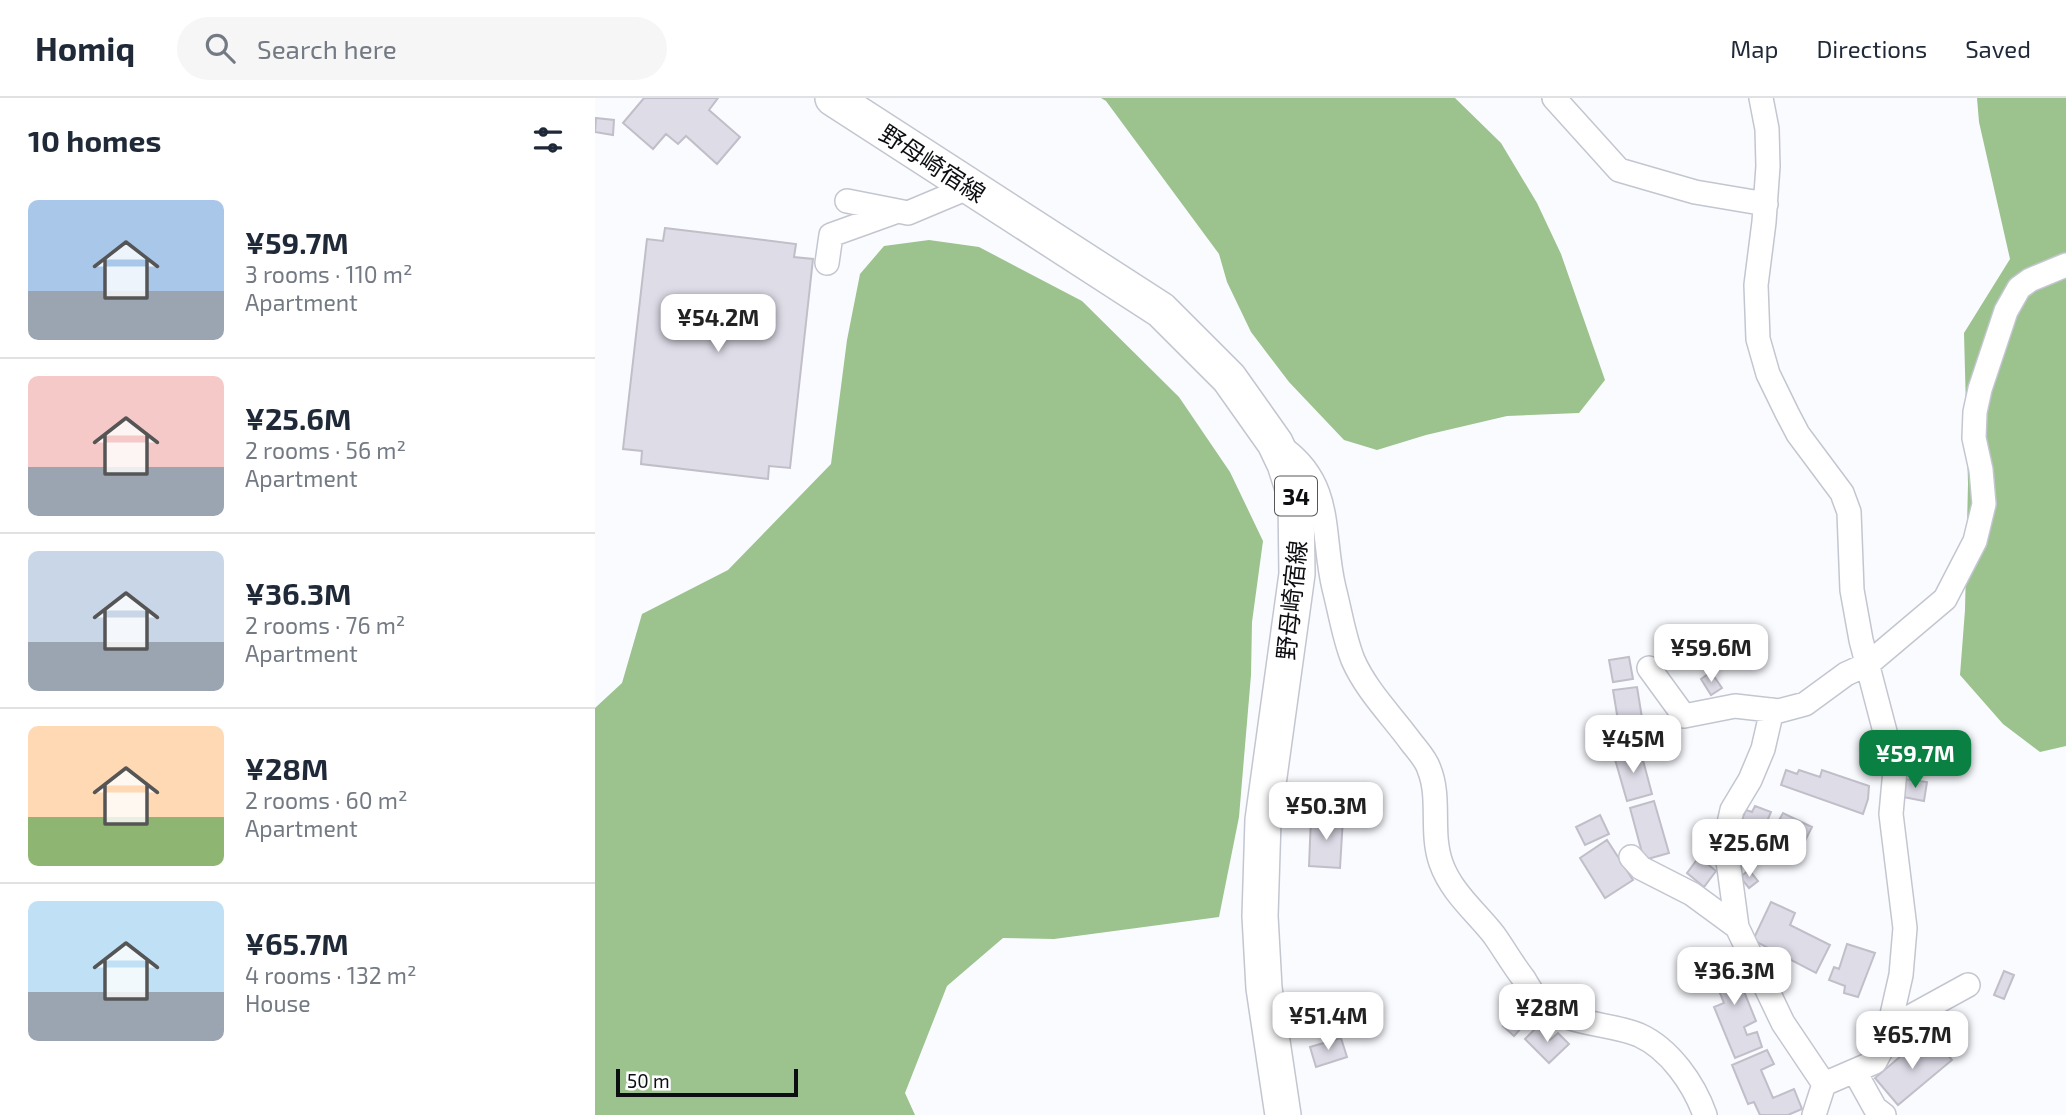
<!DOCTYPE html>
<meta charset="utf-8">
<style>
body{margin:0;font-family:"Exo 2","Noto Sans JP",sans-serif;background:#f6f6f7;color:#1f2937;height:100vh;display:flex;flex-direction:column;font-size:26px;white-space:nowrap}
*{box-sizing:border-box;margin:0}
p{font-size:23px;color:#747a83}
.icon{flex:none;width:38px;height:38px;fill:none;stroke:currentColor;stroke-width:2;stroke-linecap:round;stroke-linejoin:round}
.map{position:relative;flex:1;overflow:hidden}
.details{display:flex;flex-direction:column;background:#fff;width:595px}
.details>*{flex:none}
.scale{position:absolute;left:21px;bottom:18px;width:182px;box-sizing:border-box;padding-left:7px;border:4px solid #0d0e11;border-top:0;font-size:19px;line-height:24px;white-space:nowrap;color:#0d0e11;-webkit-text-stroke:5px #fff;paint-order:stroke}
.price{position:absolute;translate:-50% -60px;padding:0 16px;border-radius:14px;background:#fff;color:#222;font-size:23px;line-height:46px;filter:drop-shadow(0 2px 4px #0008)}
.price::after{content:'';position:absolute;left:50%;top:42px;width:21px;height:16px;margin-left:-10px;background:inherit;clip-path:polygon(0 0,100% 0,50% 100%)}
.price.on{background:#0b8043;color:#fff}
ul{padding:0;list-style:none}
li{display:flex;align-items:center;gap:21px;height:175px;padding:0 28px}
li+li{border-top:2px solid #e0e1e3}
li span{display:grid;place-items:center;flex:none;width:196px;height:140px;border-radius:10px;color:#555}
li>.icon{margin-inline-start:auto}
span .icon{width:84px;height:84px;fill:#fffc;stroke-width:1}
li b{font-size:30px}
h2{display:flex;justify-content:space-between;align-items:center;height:84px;padding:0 28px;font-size:30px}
header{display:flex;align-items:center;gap:42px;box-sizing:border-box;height:98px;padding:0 35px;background:#fff;border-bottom:2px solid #e0e1e3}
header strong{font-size:33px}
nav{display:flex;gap:38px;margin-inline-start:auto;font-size:24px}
.search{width:490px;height:63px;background:#f6f6f7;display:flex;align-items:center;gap:18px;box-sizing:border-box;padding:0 24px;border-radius:38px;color:#747a83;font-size:26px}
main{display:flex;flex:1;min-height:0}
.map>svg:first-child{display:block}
.forest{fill:#9cc28e}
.building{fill:#dedce7;stroke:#c0bec9;stroke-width:2}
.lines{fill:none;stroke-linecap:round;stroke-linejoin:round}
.street-casing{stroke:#c3c6d0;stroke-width:26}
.primary-casing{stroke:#c3c6d0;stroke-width:38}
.street{stroke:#fff;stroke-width:23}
.primary{stroke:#fff;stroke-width:35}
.labels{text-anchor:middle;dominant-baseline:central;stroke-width:5;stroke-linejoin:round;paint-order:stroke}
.shield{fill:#fff;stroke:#565658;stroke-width:2}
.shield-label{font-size:23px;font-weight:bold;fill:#0d0e11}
.street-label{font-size:24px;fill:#0d0e11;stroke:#fff}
</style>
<header>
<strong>Homiq</strong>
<div class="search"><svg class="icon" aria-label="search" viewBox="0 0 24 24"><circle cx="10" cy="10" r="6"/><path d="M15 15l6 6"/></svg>Search here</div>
<nav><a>Map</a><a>Directions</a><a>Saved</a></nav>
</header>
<main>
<section class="details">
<h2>10 homes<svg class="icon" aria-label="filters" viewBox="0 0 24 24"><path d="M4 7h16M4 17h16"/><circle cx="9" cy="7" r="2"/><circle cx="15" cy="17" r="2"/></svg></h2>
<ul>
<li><span style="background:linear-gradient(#a9c7e8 65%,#9aa5b1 0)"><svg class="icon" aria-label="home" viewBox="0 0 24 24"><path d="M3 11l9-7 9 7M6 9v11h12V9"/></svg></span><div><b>¥59.7M</b><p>3 rooms · 110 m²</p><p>Apartment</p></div></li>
<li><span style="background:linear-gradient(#f6c9c9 65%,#9aa5b1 0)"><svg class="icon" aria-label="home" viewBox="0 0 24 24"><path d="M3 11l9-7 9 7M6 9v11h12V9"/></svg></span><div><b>¥25.6M</b><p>2 rooms · 56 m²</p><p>Apartment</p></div></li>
<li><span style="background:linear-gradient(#c9d6e8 65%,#9aa5b1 0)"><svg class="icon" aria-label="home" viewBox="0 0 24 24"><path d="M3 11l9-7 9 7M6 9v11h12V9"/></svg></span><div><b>¥36.3M</b><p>2 rooms · 76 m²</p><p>Apartment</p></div></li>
<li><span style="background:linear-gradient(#ffd9b3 65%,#8fb573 0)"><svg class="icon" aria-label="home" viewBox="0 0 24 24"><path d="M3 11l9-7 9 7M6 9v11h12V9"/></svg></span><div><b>¥28M</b><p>2 rooms · 60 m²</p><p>Apartment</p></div></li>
<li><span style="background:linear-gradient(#bfe0f5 65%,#9aa5b1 0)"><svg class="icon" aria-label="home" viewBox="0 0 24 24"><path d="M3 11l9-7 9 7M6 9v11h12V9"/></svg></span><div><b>¥65.7M</b><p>4 rooms · 132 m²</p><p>House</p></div></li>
</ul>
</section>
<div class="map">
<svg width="1471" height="1017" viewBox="0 0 1471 1017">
<rect width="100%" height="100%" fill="#fafbff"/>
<path class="forest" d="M506 0H860L906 45 942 105 966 156 1010 282 984 315 912 318 831 337 782 352 749 342 694 284 656 234 632 184 624 156 511 3Z
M1382 0H1471V648L1445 654 1408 626 1365 577 1370 512 1373 386 1369 235 1415 161 1384 24Z
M334 142 384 149 487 203 584 299 635 374 668 443 657 524 656 577 644 719 624 819 459 841 408 840 352 888 310 995 320 1017H0V610L27 585 47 516 133 472 236 366 252 242 265 176 289 148Z"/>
<path class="building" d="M49 0H123L114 12 145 39 122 66 91 38 83 46 71 36 58 51 28 25Z
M1 20 19 22 18 37 0 34Z
M70 130 201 146 199 159 218 161 195 370 174 368 173 381 46 366 47 353 28 351 52 141 68 143Z
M1034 559 1038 581 1018 584 1014 562Z
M1116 574 1127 590 1116 597 1106 581Z
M1042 589 1048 626 1024 629 1018 592Z
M1045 651 1057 696 1032 703 1019 658Z
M1191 672 1202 676 1204 672 1225 679 1227 672 1274 688 1273 701 1268 716 1186 687Z
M1310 681 1332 684 1329 703 1308 699Z
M1059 703 1074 755 1049 762 1035 710Z
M1160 708 1176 714 1173 721 1182 726 1188 715 1217 729 1201 761 1141 734 1151 712 1157 714Z
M1005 717 1014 736 990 747 981 729Z
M716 719 748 720 745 770 714 768Z
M1012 742 1038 782 1010 800 985 760Z
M1104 759 1121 773 1109 789 1092 775Z
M1154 772 1163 783 1154 790 1145 779Z
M1176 804 1200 815 1195 827 1235 847 1221 875 1158 842Z
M1252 846 1280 855 1263 899 1249 895 1250 888 1234 882 1239 869 1244 871Z
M1133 854 1161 923 1149 929 1152 937 1162 934 1167 949 1140 960 1119 909 1129 905 1112 863Z
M1409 873 1419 877 1409 901 1399 897Z
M920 896 939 916 919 938 908 928 916 919 906 909Z
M942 929 955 942 963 935 974 946 954 965 930 941Z
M746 940 752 959 721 969 715 949Z
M1326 941 1336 953 1343 946 1357 962 1303 1007 1280 980Z
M1172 952 1179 966 1166 972 1178 1000 1199 991 1207 1011 1193 1017H1165L1159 1004 1153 1006 1137 967Z"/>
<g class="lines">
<defs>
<path id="street" d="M959 0 1024 72 1100 94 1171 106
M1166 0 1172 31 1173 68 1169 124 1161 187 1163 241 1173 276 1192 315 1203 336 1247 395 1254 414 1257 492 1266 542 1300 672 1296 716 1310 830 1306 877 1291 943 1280 964 1229 986 1219 1017
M252 103 313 115 375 89
M232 165 236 137 300 114
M689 351C739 388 726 436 739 490 745 513 749 540 758 562 771 592 797 618 816 644 822 652 831 661 834 671 846 700 835 734 846 765 856 794 881 814 899 837 909 851 918 867 929 881 933 888 938 897 944 902 970 928 1013 924 1044 937 1075 951 1099 986 1110 1017
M1054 570 1089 618 1140 608 1184 613 1210 606 1251 576 1273 566 1350 501 1380 443 1389 406 1386 372 1379 340 1380 314 1385 291 1411 213 1424 190 1435 182 1471 167
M1177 612 1168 651 1155 682 1137 712 1130 743 1135 777 1142 829 1188 925 1229 986
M1036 759 1046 770 1097 796 1142 829
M1293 931 1373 887
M1260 974 1280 1010 1289 1017"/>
<path id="primary" d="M238 0 566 212 634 280 680 345 690 366 701 400 702 476 668 722 665 818 669 890 688 1017"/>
</defs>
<use href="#street" class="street-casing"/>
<use href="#primary" class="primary-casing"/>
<use href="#street" class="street"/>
<use href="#primary" class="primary"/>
</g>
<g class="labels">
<rect class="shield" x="680" y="378.5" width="42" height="39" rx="5"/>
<g class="shield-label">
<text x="701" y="398">34</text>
</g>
<g class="street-label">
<text transform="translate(338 65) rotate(33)">野母崎宿線</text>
<text transform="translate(696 502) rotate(-84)">野母崎宿線</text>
</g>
</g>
</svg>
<div class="scale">50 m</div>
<b class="price" style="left:123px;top:256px">¥54.2M</b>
<b class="price" style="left:1116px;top:586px">¥59.6M</b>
<b class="price" style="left:1038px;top:677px">¥45M</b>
<b class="price on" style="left:1320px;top:692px">¥59.7M</b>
<b class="price" style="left:731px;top:744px">¥50.3M</b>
<b class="price" style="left:1154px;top:781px">¥25.6M</b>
<b class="price" style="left:1139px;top:909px">¥36.3M</b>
<b class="price" style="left:952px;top:946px">¥28M</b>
<b class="price" style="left:733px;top:954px">¥51.4M</b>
<b class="price" style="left:1317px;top:973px">¥65.7M</b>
</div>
</main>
